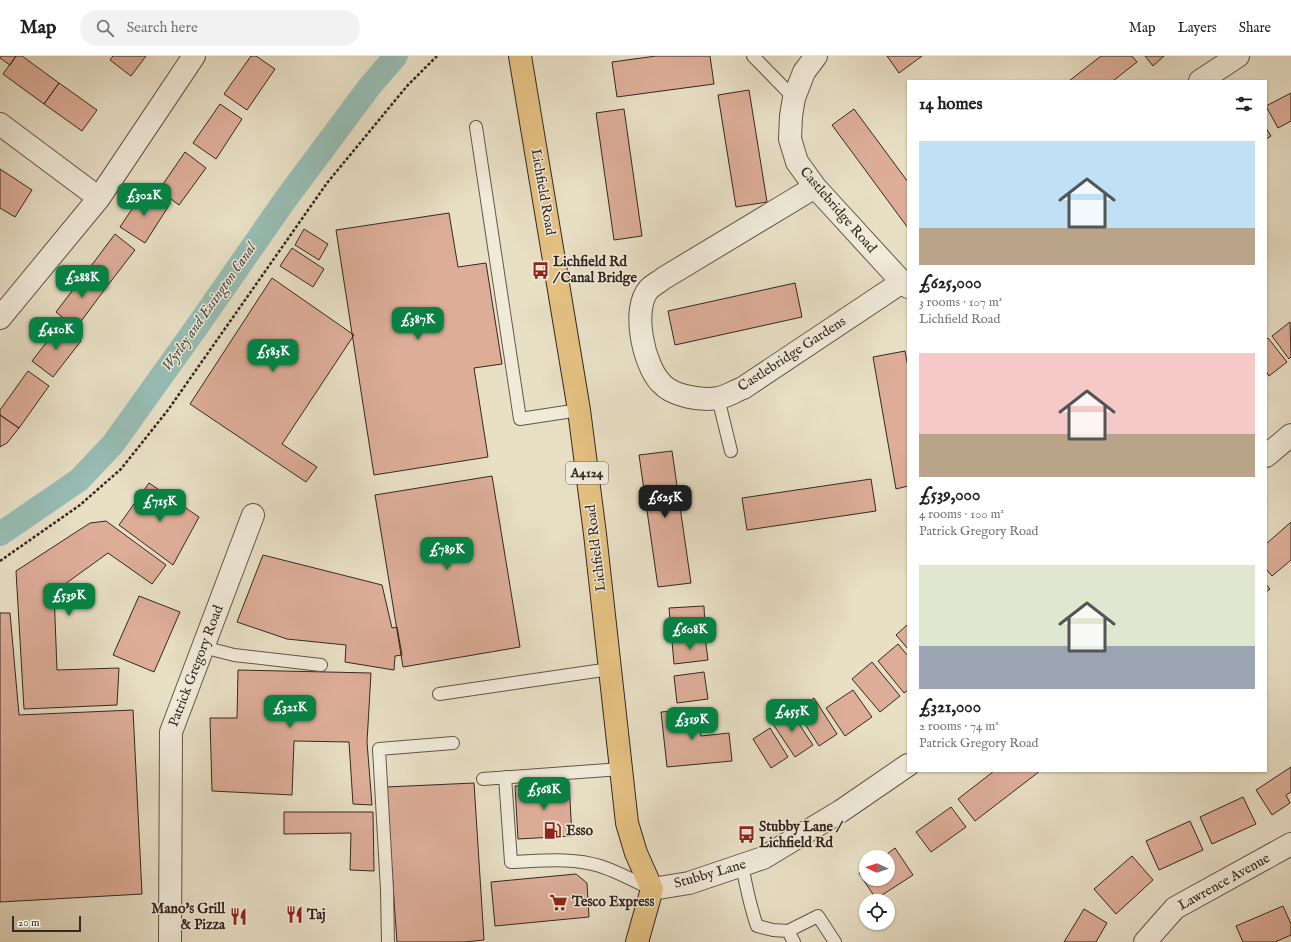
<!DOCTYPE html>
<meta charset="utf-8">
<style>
body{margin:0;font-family:"IM FELL English",serif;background:#f2f2f2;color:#222;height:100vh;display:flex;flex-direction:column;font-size:15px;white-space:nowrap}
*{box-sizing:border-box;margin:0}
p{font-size:13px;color:#767676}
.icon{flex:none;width:22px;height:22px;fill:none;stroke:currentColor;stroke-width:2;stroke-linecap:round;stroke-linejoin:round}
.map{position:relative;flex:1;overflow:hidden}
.sheet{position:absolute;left:907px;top:24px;width:360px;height:692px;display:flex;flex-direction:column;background:#fff;border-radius:0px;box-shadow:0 1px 3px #0004}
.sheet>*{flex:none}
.needle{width:26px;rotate:273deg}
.buttons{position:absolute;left:859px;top:794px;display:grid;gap:8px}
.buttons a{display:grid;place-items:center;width:36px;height:36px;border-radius:50%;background:#fff;box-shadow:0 1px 3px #0004;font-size:20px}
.scale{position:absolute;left:12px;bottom:10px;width:69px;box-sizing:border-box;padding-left:4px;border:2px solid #342820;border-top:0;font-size:11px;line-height:14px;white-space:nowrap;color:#342820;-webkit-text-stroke:3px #f0ead9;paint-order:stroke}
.price{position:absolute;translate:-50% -34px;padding:0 9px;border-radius:8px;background:#0b8043;color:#fff;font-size:13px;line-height:26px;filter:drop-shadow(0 1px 2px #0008)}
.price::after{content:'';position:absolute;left:50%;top:24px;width:12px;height:9px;margin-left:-6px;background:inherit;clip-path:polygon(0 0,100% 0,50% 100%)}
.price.on{background:#222;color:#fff}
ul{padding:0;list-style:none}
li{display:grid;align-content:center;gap:8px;height:212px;padding:0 12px}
li span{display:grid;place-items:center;height:124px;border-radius:0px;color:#555}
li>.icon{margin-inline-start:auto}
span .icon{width:72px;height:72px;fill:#fffc;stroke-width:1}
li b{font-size:17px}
h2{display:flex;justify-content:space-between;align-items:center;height:48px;padding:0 12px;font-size:17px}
header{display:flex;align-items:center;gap:24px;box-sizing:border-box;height:56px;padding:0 20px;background:#fff;border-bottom:1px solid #e0e0e0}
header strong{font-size:19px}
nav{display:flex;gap:22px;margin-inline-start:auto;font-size:14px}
.search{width:280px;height:36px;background:#f2f2f2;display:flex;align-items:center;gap:10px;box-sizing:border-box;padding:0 14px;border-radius:22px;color:#767676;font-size:15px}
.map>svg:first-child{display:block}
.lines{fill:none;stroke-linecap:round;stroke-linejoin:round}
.canal{stroke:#97bdb4;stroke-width:24}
.building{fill:#ddad98;stroke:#342820}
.service-casing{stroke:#615649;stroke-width:14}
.minor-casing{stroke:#615649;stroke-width:24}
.tertiary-casing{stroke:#615649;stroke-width:24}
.primary-casing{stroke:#342820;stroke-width:24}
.path{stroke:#342820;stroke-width:2.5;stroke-dasharray:3 2;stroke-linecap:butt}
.service{stroke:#f0ead9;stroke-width:12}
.minor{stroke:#f0ead9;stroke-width:22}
.tertiary{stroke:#f0ead9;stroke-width:22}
.primary{stroke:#e4c082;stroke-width:22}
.labels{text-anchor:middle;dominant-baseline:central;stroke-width:3;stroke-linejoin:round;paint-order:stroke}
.shield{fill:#f0ead9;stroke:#6c6258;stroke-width:1}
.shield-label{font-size:13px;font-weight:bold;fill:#342820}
.street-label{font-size:14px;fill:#342820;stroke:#f0ead9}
.poi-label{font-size:14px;font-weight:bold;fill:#342820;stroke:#f0ead9;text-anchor:start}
.water-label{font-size:15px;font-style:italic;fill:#4d4d45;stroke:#f0ead9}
</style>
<header>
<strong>Map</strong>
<div class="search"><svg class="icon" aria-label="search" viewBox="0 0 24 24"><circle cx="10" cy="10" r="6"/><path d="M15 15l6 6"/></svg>Search here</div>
<nav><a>Map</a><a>Layers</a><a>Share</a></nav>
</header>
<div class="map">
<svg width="1291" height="886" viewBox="0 0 1291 886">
<rect width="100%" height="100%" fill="#e8dfc5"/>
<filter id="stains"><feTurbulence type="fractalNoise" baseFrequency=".005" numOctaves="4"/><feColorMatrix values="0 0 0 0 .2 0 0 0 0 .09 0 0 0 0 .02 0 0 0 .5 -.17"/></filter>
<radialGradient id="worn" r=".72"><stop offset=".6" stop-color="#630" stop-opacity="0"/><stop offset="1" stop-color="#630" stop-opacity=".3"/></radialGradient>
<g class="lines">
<path class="canal" d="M0 478 79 424 113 388 196 272 285 144 370 30 396 0"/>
</g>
<path class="building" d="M0 0H16L10 9 0 2Z
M16 0H22L59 27 44 48 3 18Z
M113 0H146L131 20 110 4Z
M251 0H256L275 13 247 54 224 38Z
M656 0H710L714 28 617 41 612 6Z
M887 0H922L899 17Z
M1101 0H1132L1137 6 1113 25H1069Z
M1145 0H1164L1153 10Z
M59 27 97 54 82 75 44 48Z
M749 34 767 146 736 151 718 39Z
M1291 37V65L1278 72 1266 50Z
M220 48 242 63 216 103 193 87Z
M624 53 642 180 614 184 596 57Z
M854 53 908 126V172L832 69Z
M1266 72 1271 80 1266 83Z
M185 96 206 112 179 149 159 134Z
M0 113 32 134 15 161 0 152Z
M144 135 168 151 145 187 120 171Z
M449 157 458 211 486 207 502 308 474 312 488 401 374 419 336 174Z
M304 173 328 188 319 204 295 189Z
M115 178 135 194 108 229 88 214Z
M292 192 324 213 313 231 280 210Z
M88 214 108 229 76 272 56 256Z
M272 222 354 279 282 388 317 411 306 426 190 348Z
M795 227 802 261 675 289 668 255Z
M1290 266 1291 301 1289 303 1272 280Z
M60 269 81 285 53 321 32 305Z
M1268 282 1287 306 1269 320 1266 315V284Z
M905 295 908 311V430L896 433 873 301Z
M28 315 49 330 19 372 0 359V354Z
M0 359 19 372 7 387 0 391Z
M672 395 691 527 658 531 639 399Z
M492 420 520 591 403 611 375 439Z
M871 423 876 455 747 474 742 442Z
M149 427 199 461 173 509 119 469Z
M106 465 166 509 152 528 108 497 54 536 57 614 119 612 117 649 24 653 16 515 90 467Z
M1291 466V504L1272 520 1266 513V488Z
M263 499 382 529 392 572 397 571 402 599 395 600 394 614 345 606 346 589 287 583 237 566Z
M1266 528 1270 533 1266 536Z
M139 540 180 556 154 616 113 599Z
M704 550 705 572 671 575 669 552Z
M0 557H10L19 659 133 654 142 838 0 846Z
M908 568V593L896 579Z
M705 581 708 604 674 608 672 585Z
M898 588 908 600V634L904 637 878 605Z
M872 606 900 640 880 656 852 623Z
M238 614 371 617 367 686 372 749 353 748 349 686 294 685 292 739 212 735 210 662H237Z
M704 616 708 643 677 647 674 620Z
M853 634 872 661 845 680 826 652Z
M814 642 837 678 819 690 796 654Z
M698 653 701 680 729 677 732 705 667 711 661 656Z
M789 653 813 689 795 701 771 665Z
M770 672 788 701 771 712 753 683Z
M1291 711V736L1286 739 1290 747 1272 759 1256 734Z
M994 715H1040L975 765 958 743Z
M474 727 484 884 464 886H397L386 731Z
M569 727 572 780 518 783 515 730Z
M1243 741 1256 768 1212 788 1200 761Z
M951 751 966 771 931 796 916 776Z
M284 756H373L374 815 350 814 351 777 284 778Z
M1190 765 1203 794 1159 814 1146 785Z
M895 792 913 819 876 843 859 817 866 812V823H888V801H883Z
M1132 800 1153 824 1116 858 1094 833Z
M576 818 587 827 589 861 495 870 491 826Z
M1283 850 1291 868V879L1275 886H1243L1236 870Z
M1084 853 1107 867 1096 886H1064Z"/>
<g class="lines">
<defs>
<path id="service" d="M753 0 794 42
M476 71 520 363 579 354
M718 342 731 395
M203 591 234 599 321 609
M439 638 610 613
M505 721 511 806C541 805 572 801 600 810 618 816 635 825 651 833
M483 723 621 713
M742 809C746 830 750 850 757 870L773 874 788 875 818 860 835 886
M788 875 794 886
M388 886 387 834 379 693 453 687"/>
<path id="minor" d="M816 0 804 16 794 42 791 60 790 83 797 106 815 131 902 226 908 231
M1200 25 1238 0
M0 68 99 142
M815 131 664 222C659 226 653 229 649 233 631 253 644 310 661 327 672 340 701 345 718 342 726 341 735 335 743 332L902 226
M0 262 99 142 194 0
M170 886 171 676 253 459
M1145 886 1175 852 1291 788"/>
<path id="tertiary" d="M1266 400 1291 379
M652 833 689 827 763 802 841 755 908 709"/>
<path id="primary" d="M520 0 579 354 595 478 627 767 636 797 652 833 637 886"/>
</defs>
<use href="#service" class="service-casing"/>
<use href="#minor" class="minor-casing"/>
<use href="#tertiary" class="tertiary-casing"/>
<use href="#primary" class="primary-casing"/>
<path class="path" d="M0 505 80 449 121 413 168 354 327 127 407 30 437 0"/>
<use href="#service" class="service"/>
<use href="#minor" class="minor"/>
<use href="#tertiary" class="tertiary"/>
<use href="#primary" class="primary"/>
</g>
<defs>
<symbol id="bus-bare" viewBox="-9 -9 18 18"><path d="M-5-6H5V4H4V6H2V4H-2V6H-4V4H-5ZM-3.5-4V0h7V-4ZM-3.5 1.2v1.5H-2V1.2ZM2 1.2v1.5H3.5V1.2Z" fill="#8f2418" stroke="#f0ead9" stroke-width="2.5" paint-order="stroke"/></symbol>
<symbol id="fuel-bare" viewBox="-9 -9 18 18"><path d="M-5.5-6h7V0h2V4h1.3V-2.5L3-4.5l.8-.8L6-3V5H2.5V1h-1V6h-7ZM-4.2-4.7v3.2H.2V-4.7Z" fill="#8f2418" stroke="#f0ead9" stroke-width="2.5" paint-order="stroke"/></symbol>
<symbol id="supermarket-bare" viewBox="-9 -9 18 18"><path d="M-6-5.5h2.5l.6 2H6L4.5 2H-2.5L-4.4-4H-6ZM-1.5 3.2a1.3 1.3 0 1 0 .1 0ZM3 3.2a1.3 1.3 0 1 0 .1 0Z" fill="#8f2418" stroke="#f0ead9" stroke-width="2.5" paint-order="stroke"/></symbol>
<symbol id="restaurant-bare" viewBox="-9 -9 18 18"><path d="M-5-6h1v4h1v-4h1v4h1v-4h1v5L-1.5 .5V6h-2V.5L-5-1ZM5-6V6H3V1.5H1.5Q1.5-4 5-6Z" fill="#8f2418" stroke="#f0ead9" stroke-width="2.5" paint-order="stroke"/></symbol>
</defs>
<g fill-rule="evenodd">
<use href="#bus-bare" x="528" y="202" width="25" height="25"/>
<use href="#fuel-bare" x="540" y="762" width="25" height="25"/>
<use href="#bus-bare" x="734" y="766" width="25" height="25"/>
<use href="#supermarket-bare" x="546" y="834" width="25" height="25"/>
<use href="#restaurant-bare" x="282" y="846" width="25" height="25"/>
<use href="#restaurant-bare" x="226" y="848" width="25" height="25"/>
</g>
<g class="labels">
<rect class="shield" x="566" y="406" width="42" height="22" rx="3"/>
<g class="shield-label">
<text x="587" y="417">A4124</text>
</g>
<g class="street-label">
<text transform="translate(543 136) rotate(80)">Lichfield Road</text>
<text transform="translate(838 154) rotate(49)">Castlebridge Road</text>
<text transform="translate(792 298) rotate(-33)">Castlebridge Gardens</text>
<text transform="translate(596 492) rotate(-97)">Lichfield Road</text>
<text transform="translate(196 610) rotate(-69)">Patrick Gregory Road</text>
<text transform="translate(710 818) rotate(-16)">Stubby Lane</text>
<text transform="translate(1224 826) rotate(-29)">Lawrence Avenue</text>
</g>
<g class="poi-label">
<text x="553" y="206">Lichfield Rd<tspan x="553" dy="16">/ Canal Bridge</tspan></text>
<text x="759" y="771">Stubby Lane /<tspan x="759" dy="16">Lichfield Rd</tspan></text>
<text x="566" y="775">Esso</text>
<text x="572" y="846">Tesco Express</text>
<text x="225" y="853" text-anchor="end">Mano's Grill<tspan x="225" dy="16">&amp; Pizza</tspan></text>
<text x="307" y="859">Taj</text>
</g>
<g class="water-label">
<text transform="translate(209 251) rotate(-55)">Wyrley and Essington Canal</text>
</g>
</g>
<rect width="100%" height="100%" filter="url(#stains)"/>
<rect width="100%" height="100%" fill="url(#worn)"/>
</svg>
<div class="buttons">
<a><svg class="needle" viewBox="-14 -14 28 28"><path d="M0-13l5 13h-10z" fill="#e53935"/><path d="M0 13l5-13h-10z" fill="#767676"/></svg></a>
<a><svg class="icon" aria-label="locate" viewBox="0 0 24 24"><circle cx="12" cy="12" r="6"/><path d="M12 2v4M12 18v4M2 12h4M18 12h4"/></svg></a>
</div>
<div class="scale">20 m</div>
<b class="price" style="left:144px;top:161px">£302K</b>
<b class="price" style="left:82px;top:243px">£288K</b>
<b class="price" style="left:418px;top:285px">£387K</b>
<b class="price" style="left:56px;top:295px">£410K</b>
<b class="price" style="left:273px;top:317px">£583K</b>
<b class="price on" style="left:665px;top:463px">£625K</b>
<b class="price" style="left:160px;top:467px">£715K</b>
<b class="price" style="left:447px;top:515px">£789K</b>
<b class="price" style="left:69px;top:561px">£539K</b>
<b class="price" style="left:690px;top:595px">£608K</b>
<b class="price" style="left:290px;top:673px">£321K</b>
<b class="price" style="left:792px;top:677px">£455K</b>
<b class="price" style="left:692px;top:685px">£319K</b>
<b class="price" style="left:544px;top:755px">£568K</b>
<section class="sheet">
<h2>14 homes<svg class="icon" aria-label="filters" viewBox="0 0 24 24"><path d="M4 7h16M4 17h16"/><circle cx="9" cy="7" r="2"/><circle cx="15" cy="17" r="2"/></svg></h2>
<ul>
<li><span style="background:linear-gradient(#bfe0f5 70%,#b9a48a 0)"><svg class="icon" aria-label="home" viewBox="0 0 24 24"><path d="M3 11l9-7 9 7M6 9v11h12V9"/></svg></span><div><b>£625,000</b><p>3 rooms · 107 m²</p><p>Lichfield Road</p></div></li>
<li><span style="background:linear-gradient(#f6c9c9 65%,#b9a48a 0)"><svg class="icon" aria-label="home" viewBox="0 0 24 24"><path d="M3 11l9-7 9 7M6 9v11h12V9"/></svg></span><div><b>£539,000</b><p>4 rooms · 100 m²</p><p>Patrick Gregory Road</p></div></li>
<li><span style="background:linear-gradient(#dfe7d0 65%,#9aa5b1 0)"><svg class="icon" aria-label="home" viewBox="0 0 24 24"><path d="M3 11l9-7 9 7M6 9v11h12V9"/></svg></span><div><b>£321,000</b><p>2 rooms · 74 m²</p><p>Patrick Gregory Road</p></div></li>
</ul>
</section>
</div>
